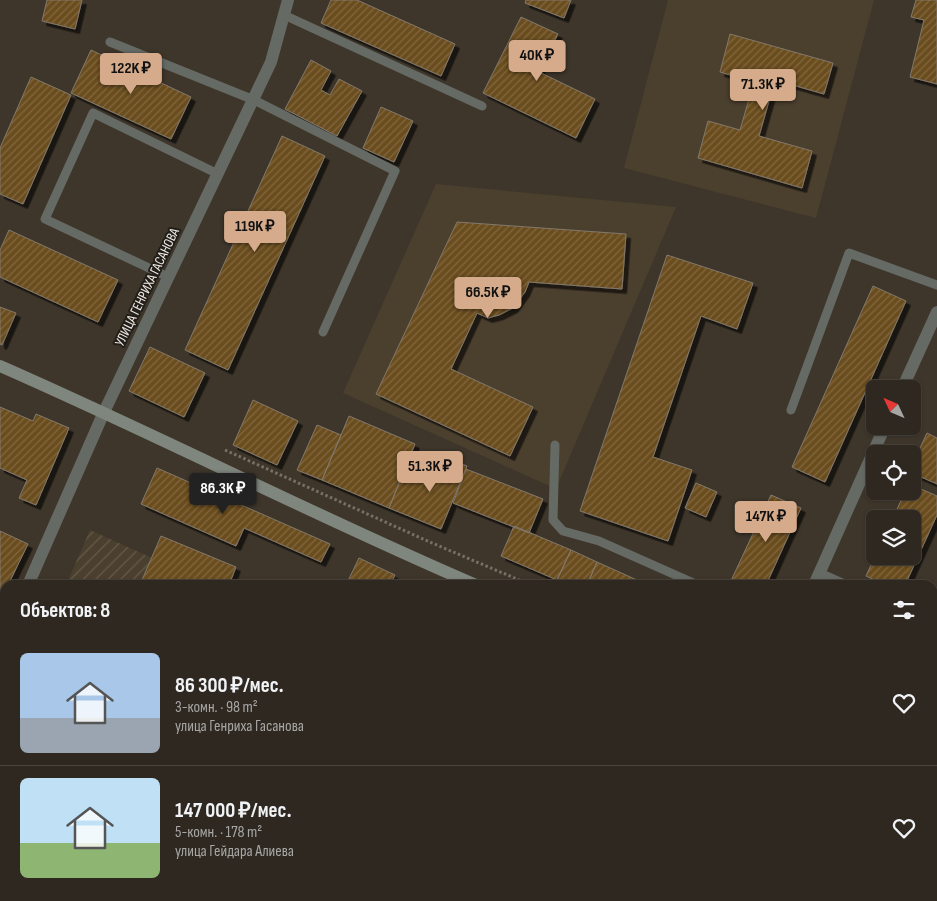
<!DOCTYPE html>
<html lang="ru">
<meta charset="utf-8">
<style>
body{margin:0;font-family:"Sofia Sans Condensed",sans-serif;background:#363029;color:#f1f3f6;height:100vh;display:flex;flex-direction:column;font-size:19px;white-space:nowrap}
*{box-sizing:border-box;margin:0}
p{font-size:16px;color:#a7a6a5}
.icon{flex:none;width:28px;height:28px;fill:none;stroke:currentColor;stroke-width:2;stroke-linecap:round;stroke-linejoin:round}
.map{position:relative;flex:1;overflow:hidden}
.panel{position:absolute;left:0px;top:580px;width:938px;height:321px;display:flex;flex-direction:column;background:#2e2820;border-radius:15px 15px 0 0;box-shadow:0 1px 4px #0004,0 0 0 1px #49443e}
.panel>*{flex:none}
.needle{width:32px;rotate:314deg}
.fabs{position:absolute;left:866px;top:380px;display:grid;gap:10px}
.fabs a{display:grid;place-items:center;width:55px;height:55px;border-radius:8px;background:#2e2820;box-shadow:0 1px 4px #0004,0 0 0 1px #49443e;font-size:25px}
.price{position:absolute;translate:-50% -42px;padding:0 11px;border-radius:5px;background:#d6ab8b;color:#111;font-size:16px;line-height:32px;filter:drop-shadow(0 1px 2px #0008)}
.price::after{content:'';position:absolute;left:50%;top:30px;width:15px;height:11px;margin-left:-8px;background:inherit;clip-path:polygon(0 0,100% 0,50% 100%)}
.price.selected{background:#222;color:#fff}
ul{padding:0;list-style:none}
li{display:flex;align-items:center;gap:15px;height:125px;padding:0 20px}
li+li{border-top:1px solid #49443e}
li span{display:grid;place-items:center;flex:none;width:140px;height:100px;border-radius:8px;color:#555}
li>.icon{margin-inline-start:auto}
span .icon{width:60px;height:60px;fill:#fffc;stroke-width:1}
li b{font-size:21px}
h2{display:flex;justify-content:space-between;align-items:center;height:60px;padding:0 20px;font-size:21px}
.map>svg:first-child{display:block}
.built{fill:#4b3f2e}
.industrial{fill:url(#industrial-furrows)}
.building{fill:url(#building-hatch);stroke:#82796c;filter:url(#shadow)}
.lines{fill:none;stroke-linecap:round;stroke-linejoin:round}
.path{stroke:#777066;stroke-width:3;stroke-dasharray:2.5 2.5;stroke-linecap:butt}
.lane{stroke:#666a65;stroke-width:9}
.street{stroke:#666a65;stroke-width:12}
.secondary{stroke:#7f867e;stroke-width:12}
.labels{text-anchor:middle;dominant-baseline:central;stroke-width:4;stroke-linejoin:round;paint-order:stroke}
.street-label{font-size:14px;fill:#f1ece5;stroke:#221e19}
</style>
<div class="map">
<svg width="937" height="901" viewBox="0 0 937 901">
<defs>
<pattern id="industrial-furrows" width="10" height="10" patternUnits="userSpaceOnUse" patternTransform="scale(1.25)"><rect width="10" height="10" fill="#4b3f2e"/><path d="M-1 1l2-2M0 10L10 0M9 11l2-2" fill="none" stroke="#655b4c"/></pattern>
<pattern id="building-hatch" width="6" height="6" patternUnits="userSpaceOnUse" patternTransform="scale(1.25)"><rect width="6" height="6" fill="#6b4d1f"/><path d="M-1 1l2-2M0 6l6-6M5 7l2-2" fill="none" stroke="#81673f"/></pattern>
<filter id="shadow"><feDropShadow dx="4.5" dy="4.5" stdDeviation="0" flood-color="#0009"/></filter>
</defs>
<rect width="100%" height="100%" fill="#3e362b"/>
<path class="built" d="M668 0H874L816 218 624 168Z
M436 184 676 207 556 489 343 393Z"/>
<path class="industrial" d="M90 530 212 585H66Z
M5 719V896H530L528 901H0V730Z"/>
<path class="building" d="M47 0H82L75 29 42 21Z
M331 0H357L455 44 441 76 321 23Z
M526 0H571L564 18 525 3Z
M916 0H937V84L910 77 924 20 911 17Z
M521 17 558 34 539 72 595 99 576 138 483 93Z
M730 34 833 63 824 94 775 80 759 136 812 151 802 188 698 158 708 121 740 130 754 82 720 72Z
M91 50 191 97 171 139 71 93Z
M311 60 331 71 321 90 330 95 339 79 362 91 337 136 285 109Z
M31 77 71 95 23 204 0 194V148Z
M381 107 413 121 394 162 363 148Z
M282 136 325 156 228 370 185 350Z
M457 222 626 234 622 289 529 282 525 292 513 308 499 315 488 318 477 313 451 369 533 407 510 456 376 394Z
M9 230 118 280 98 322 0 277V250Z
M667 255 753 283 737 329 701 316 653 457 692 470 668 541 580 511Z
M873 286 906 301 825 482 792 467Z
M0 307 16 313 2 345 0 344Z
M150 347 205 373 184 417 129 391Z
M253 400 298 421 277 465 233 445Z
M0 407 33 421 36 414 69 428 36 505 19 498 27 480 0 468Z
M349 416 415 444 389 508 322 480Z
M317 425 341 435 322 480 297 470Z
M927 433 937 438V484L912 473V465Z
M440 455 467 466 441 529 389 508 403 473 428 483Z
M157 468 330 544 321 562 244 528 236 546 141 504Z
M466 469 543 499 529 533 453 503Z
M696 483 717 492 706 517 685 508Z
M912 485 937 496V515L905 585H885L866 576 875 556H912V519H893L905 491H912Z
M771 495 801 508 766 585H729Z
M514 526 571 550 557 580 501 556Z
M0 531 28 544 8 585H5V591L0 601Z
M161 536 236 567 229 585H155L142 580Z
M571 550 597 562 587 585H570L557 580Z
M359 558 395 575 390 585H346Z
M597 562 648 585H587Z
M932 636 937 639V686L932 684Z
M934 722 937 723V775L932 772V725Z
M248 896H348L358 901H259Z
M371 896H435L433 901H369Z
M718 896H757L755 901H716Z"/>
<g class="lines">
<path class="path" d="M225 450 432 543 531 585
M647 901 649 896"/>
<path class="lane" d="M284 15 482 106
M110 42 254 100 395 171 323 332
M168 277 45 219 93 113 218 174
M791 410 849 253 937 285
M555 445 553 520 563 531 599 541 698 585
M820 573 847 585
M932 625 937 627"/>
<path class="street" d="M902 389 937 312
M28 585 104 412 271 62 288 0
M814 585 885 426
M0 649 5 638
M671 901 673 896"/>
<path class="secondary" d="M0 366C160 436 315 516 476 585
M932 788 937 790"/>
</g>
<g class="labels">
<g class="street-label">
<text transform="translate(147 287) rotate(-64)">УЛИЦА ГЕНРИХА ГАСАНОВА</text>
</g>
</g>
</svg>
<div class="fabs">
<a><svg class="needle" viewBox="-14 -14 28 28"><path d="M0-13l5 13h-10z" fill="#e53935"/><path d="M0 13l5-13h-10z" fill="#a7a6a5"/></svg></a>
<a><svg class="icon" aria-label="locate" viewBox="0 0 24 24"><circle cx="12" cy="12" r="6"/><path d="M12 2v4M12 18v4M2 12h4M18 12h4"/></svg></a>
<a><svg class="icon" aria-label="layers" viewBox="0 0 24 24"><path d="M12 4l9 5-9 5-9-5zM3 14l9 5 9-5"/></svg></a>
</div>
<b class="price" style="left:537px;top:82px">40K ₽</b>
<b class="price" style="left:131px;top:95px">122K ₽</b>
<b class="price" style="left:763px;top:111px">71.3K ₽</b>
<b class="price" style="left:255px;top:253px">119K ₽</b>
<b class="price" style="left:488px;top:319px">66.5K ₽</b>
<b class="price" style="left:430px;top:493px">51.3K ₽</b>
<b class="price selected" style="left:223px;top:515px">86.3K ₽</b>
<b class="price" style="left:766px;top:543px">147K ₽</b>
<section class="panel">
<h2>Объектов: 8<svg class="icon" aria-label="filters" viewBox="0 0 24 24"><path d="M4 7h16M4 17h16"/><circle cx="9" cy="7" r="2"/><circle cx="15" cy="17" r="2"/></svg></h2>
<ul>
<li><span style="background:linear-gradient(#a9c7e8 65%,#9aa5b1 0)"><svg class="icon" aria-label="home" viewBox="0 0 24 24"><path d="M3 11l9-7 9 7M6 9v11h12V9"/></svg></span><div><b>86 300 ₽/мес.</b><p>3-комн. · 98 m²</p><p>улица Генриха Гасанова</p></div><svg class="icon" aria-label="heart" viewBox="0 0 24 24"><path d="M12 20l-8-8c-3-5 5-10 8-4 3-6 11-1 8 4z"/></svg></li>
<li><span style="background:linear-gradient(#bfe0f5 65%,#8fb573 0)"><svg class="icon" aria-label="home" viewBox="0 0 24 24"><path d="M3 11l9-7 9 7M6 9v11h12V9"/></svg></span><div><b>147 000 ₽/мес.</b><p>5-комн. · 178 m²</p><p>улица Гейдара Алиева</p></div><svg class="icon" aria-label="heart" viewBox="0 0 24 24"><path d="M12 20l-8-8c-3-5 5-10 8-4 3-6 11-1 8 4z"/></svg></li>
</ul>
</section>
</div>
